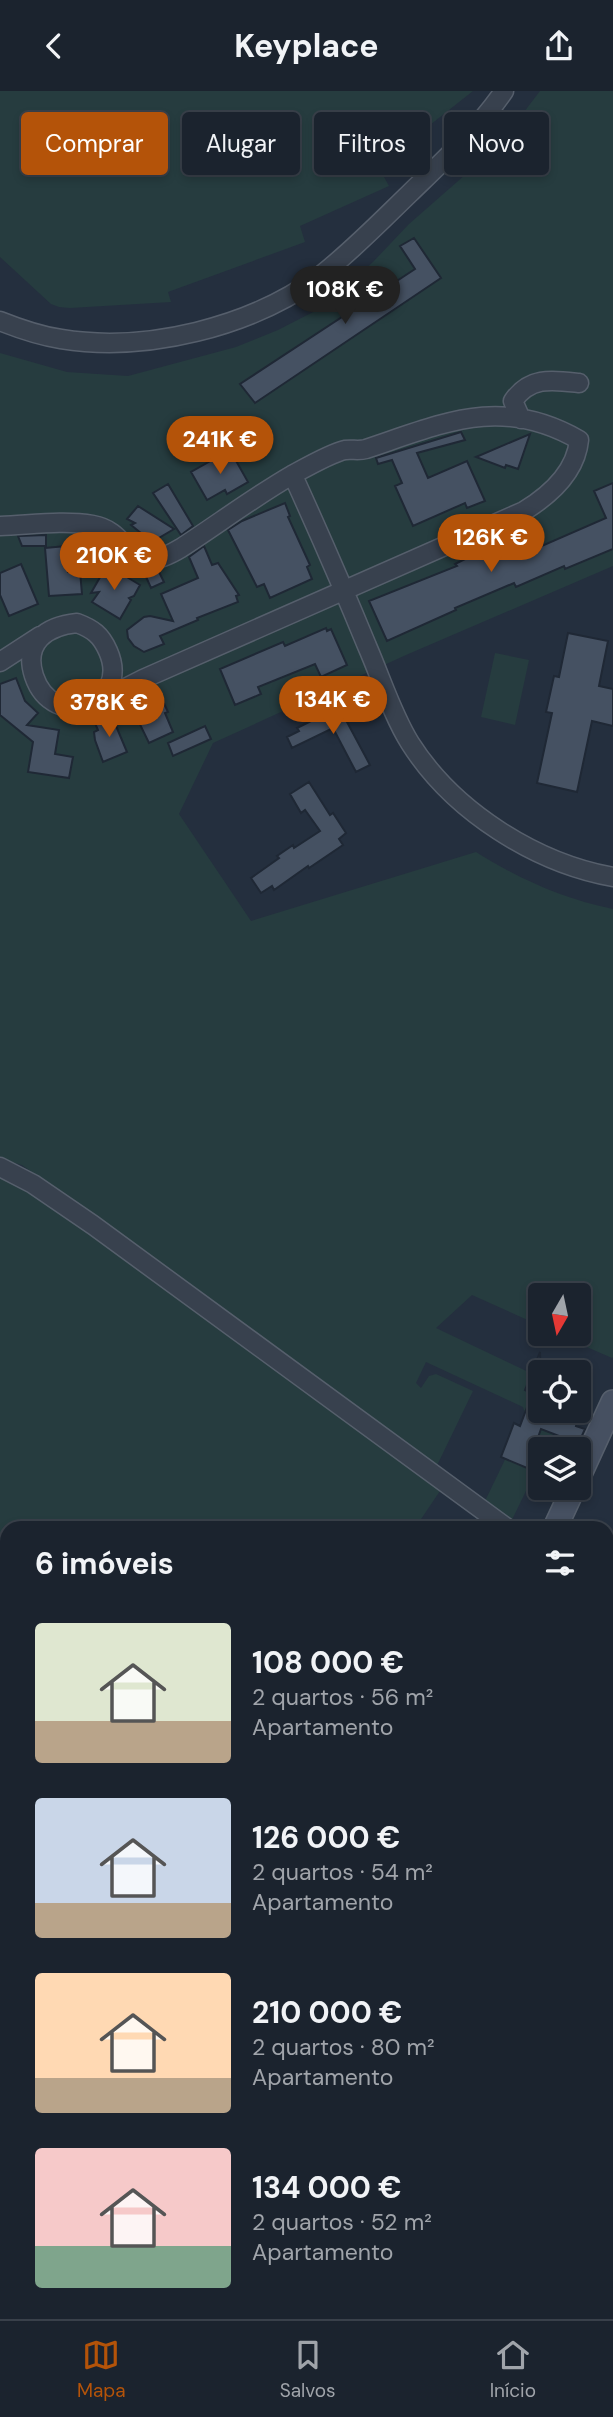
<!DOCTYPE html>
<html lang="pt">
<meta charset="utf-8">
<style>
body{margin:0;font-family:"DM Sans",sans-serif;background:#242b36;color:#f1f3f6;height:100vh;display:flex;flex-direction:column;font-size:26px;white-space:nowrap}
*{box-sizing:border-box;margin:0}
p{font-size:23px;color:#a0a4aa}
.icon{flex:none;width:38px;height:38px;fill:none;stroke:currentColor;stroke-width:2;stroke-linecap:round;stroke-linejoin:round}
.map{position:relative;flex:1;overflow:hidden}
.panel{position:absolute;left:0px;top:1430px;width:614px;height:800px;display:flex;flex-direction:column;background:#1b232e;border-radius:21px 21px 0 0;box-shadow:0 4px 10px #0003,0 0 0 2px #39404a}
.panel>*{flex:none}
.top-card{position:absolute;left:21px;top:21px;width:572px;height:63px;display:flex;gap:14px}
.needle{width:46px;rotate:189deg}
.controls{position:absolute;left:528px;top:1192px;display:grid;gap:14px}
.controls a{display:grid;place-items:center;width:63px;height:63px;border-radius:7px;background:#1b232e;box-shadow:0 4px 10px #0003,0 0 0 2px #39404a;font-size:35px}
.price{position:absolute;translate:-50% -60px;padding:0 16px;border-radius:24px;background:#b45309;color:#fff;font-size:23px;line-height:46px;filter:drop-shadow(0 2px 4px #0008)}
.price::after{content:'';position:absolute;left:50%;top:42px;width:21px;height:16px;margin-left:-10px;background:inherit;clip-path:polygon(0 0,100% 0,50% 100%)}
.price.active{background:#222;color:#fff}
ul{padding:0;list-style:none}
li{display:flex;align-items:center;gap:21px;height:175px;padding:0 35px}
li span{display:grid;place-items:center;flex:none;width:196px;height:140px;border-radius:7px;color:#555}
li>.icon{margin-inline-start:auto}
span .icon{width:84px;height:84px;fill:#fffc;stroke-width:1}
li b{font-size:30px}
h2{display:flex;justify-content:space-between;align-items:center;height:84px;padding:0 35px;font-size:30px}
.tag{padding:0 24px;border-radius:7px;background:#1b232e;box-shadow:0 4px 10px #0003,0 0 0 2px #39404a;font-size:24px;line-height:63px}
.tag.active{background:#b45309;color:#fff}
header{display:flex;justify-content:space-between;align-items:center;height:91px;padding:0 35px;background:#1b232e;font-size:32px;font-weight:700}
.tab-bar{display:flex;justify-content:space-around;align-items:center;height:98px;border-top:2px solid #39404a;background:#1b232e;font-size:19px;color:#a0a4aa}
.tab-bar a{display:grid;justify-items:center;gap:4px}
.tab-bar .active{color:#b45309}
.map>svg:first-child{display:block}
.green{fill:#263c3f}
.building{fill:#455162;stroke:#1f2835;stroke-width:2}
.lines{fill:none;stroke-linecap:round;stroke-linejoin:round}
.lane-casing{stroke:#565f6c;stroke-width:12}
.street-casing{stroke:#565f6c;stroke-width:21}
.secondary-casing{stroke:#565f6c;stroke-width:26}
.path{stroke:#44595c;stroke-width:2.5;stroke-dasharray:5 5;stroke-linecap:butt}
.lane{stroke:#38414e;stroke-width:9}
.street{stroke:#38414e;stroke-width:18}
.secondary{stroke:#465061;stroke-width:23}
</style>
<header><svg class="icon" aria-label="back" viewBox="0 0 24 24"><path d="M15 5l-7 7 7 7"/></svg>Keyplace<svg class="icon" aria-label="share" viewBox="0 0 24 24"><path d="M12 15V3M7 8l5-5 5 5M5 13v7h14v-7"/></svg></header>
<div class="map">
<svg width="613" height="2228" viewBox="0 0 613 2228">
<rect width="100%" height="100%" fill="#242f3e"/>
<path class="green" d="M0 0H473L378 75 389 95 300 135 305 151 168 201 171 211 70 217 59 216 51 213 0 166Z
M540 0H613V475L406 564 213 652 179 723 251 830 476 761C519 788 563 808 613 818V1266L612 1267 557 1243 579 1242V1204H541V1235L472 1204 436 1237 541 1287V1320H561L563 1323 546 1358H541V1369L508 1437H472L526 1325 523 1316 426 1271 416 1292 421 1297 429 1285 436 1283 473 1300 429 1391 440 1400 415 1437H7V1641L0 1632V1083L15 1090 221 1217 22 1074 0 1068V262L67 281 128 285 236 256 278 239 319 218 373 171 409 133 498 55Z
M495 562 529 569 515 634 481 626Z
M607 1489 613 1491V1581L607 1579Z
M0 1728 7 1732V1893H2L0 1883Z
M7 2006V2208L0 2215V2009Z
M17 2222H166L167 2228H11Z
M399 2223 558 2222V2228H398Z"/>
<path class="building" d="M414 147 441 187 255 312 240 293 415 178 400 155Z
M461 341 465 349 417 362 428 387 467 370 485 410 467 417 465 412 413 435 395 395 402 392 392 369 378 373 376 367Z
M530 343 518 378 506 374 505 377 476 366Z
M230 359 248 391 227 403 225 399 207 409 191 381Z
M613 392V458L565 478 564 475 516 496 514 492 455 517 456 519 387 550 369 510 457 475 455 473 465 468 463 465 482 457 485 465 530 446 535 458 606 427 594 400Z
M168 393 193 435 181 444 153 402Z
M285 412 290 425 288 426 310 474 307 476 312 488 270 507 264 493 257 496 228 439 242 430Z
M138 415 174 438 152 451 131 434 135 432 127 428Z
M46 444V455H22L18 445Z
M66 455 68 481 80 480 82 503 49 505 45 457Z
M204 455 212 474 218 472 239 504 236 505 238 511 197 527 198 529 160 545 164 553 144 561 134 555 128 547 127 539 144 526 150 525 173 530 161 503 198 487 189 466Z
M21 473 38 513 9 525 0 504V482Z
M107 474 140 494 134 505 129 507 131 509 120 528 92 511 99 501 91 502Z
M143 479H158L164 491 151 497Z
M326 537 327 540 331 538 347 574 321 586 315 573 258 596 261 603 235 614 220 578 283 551 285 555Z
M568 542 608 550 599 595 613 598V635L592 630 577 701 537 692 552 622 546 621 554 585 559 586Z
M16 587 25 610 38 622 27 634 59 639 55 663 73 666 69 687 28 681 33 651 0 624V593Z
M160 604 168 621 165 622 173 641 149 652 132 617Z
M339 616 370 674 356 681 333 637 292 657 287 646 299 640 297 637Z
M111 623 127 661 103 671 95 649 94 641 98 639 94 630Z
M205 635 211 648 173 665 168 652Z
M309 691 330 724 333 722 346 742 339 748 343 754 309 777 308 775 274 799 272 795 261 802 251 787 279 767 277 765 293 754 294 757 320 740 305 719 301 722 290 703Z
M540 1261 541 1320H550L577 1331 576 1335 585 1338 576 1358H573L564 1354 567 1348 541 1338 527 1377 501 1366 514 1332 520 1335 532 1303 525 1299Z"/>
<g class="lines">
<defs>
<path id="lane" d="M338 2228 339 2222"/>
<path id="street" d="M0 230C20 238 41 245 61 248 146 262 251 236 320 185 352 160 381 130 410 102 443 70 478 38 504 0
M521 328 513 310C530 285 553 289 579 292
M295 389C320 444 344 499 367 555 381 587 392 623 410 652 453 720 535 772 613 786
M0 435C30 434 63 429 93 434 134 441 125 491 181 457 218 433 254 406 292 384 305 377 331 362 345 359 352 358 359 360 366 358 444 332 501 304 579 349 576 380 550 404 524 420L143 588 94 613
M77 532C93 538 101 544 108 560 132 614 53 642 34 585 23 551 47 535 77 532Z
M0 571 40 545
M0 1076 33 1093 93 1134 507 1437
M0 1682 7 1687
M607 1827 613 1876
M607 2083 613 2033
M607 2192 613 2193
M0 2228 7 2221
M590 2228 591 2222"/>
<path id="secondary" d="M579 1385 613 1311
M555 1437 574 1396
M0 1936 7 1937
M0 1985 7 1983"/>
</defs>
<use href="#lane" class="lane-casing"/>
<use href="#street" class="street-casing"/>
<use href="#secondary" class="secondary-casing"/>
<path class="path" d="M367 2228 368 2222"/>
<use href="#lane" class="lane"/>
<use href="#street" class="street"/>
<use href="#secondary" class="secondary"/>
</g>
</svg>
<div class="controls">
<a><svg class="needle" viewBox="-14 -14 28 28"><path d="M0-13l5 13h-10z" fill="#e53935"/><path d="M0 13l5-13h-10z" fill="#a0a4aa"/></svg></a>
<a><svg class="icon" aria-label="locate" viewBox="0 0 24 24"><circle cx="12" cy="12" r="6"/><path d="M12 2v4M12 18v4M2 12h4M18 12h4"/></svg></a>
<a><svg class="icon" aria-label="layers" viewBox="0 0 24 24"><path d="M12 4l9 5-9 5-9-5zM3 14l9 5 9-5"/></svg></a>
</div>
<b class="price active" style="left:345px;top:235px">108K €</b>
<b class="price" style="left:220px;top:385px">241K €</b>
<b class="price" style="left:491px;top:483px">126K €</b>
<b class="price" style="left:114px;top:501px">210K €</b>
<b class="price" style="left:333px;top:645px">134K €</b>
<b class="price" style="left:109px;top:648px">378K €</b>
<div class="top-card">
<a class="tag active">Comprar</a>
<a class="tag">Alugar</a>
<a class="tag">Filtros</a>
<a class="tag">Novo</a>
</div>
<section class="panel">
<h2>6 imóveis<svg class="icon" aria-label="filters" viewBox="0 0 24 24"><path d="M4 7h16M4 17h16"/><circle cx="9" cy="7" r="2"/><circle cx="15" cy="17" r="2"/></svg></h2>
<ul>
<li><span style="background:linear-gradient(#dfe7d0 70%,#b9a48a 0)"><svg class="icon" aria-label="home" viewBox="0 0 24 24"><path d="M3 11l9-7 9 7M6 9v11h12V9"/></svg></span><div><b>108 000 €</b><p>2 quartos · 56 m²</p><p>Apartamento</p></div></li>
<li><span style="background:linear-gradient(#c9d6e8 75%,#b9a48a 0)"><svg class="icon" aria-label="home" viewBox="0 0 24 24"><path d="M3 11l9-7 9 7M6 9v11h12V9"/></svg></span><div><b>126 000 €</b><p>2 quartos · 54 m²</p><p>Apartamento</p></div></li>
<li><span style="background:linear-gradient(#ffd9b3 75%,#b9a48a 0)"><svg class="icon" aria-label="home" viewBox="0 0 24 24"><path d="M3 11l9-7 9 7M6 9v11h12V9"/></svg></span><div><b>210 000 €</b><p>2 quartos · 80 m²</p><p>Apartamento</p></div></li>
<li><span style="background:linear-gradient(#f6c9c9 70%,#7fa58c 0)"><svg class="icon" aria-label="home" viewBox="0 0 24 24"><path d="M3 11l9-7 9 7M6 9v11h12V9"/></svg></span><div><b>134 000 €</b><p>2 quartos · 52 m²</p><p>Apartamento</p></div></li>
</ul>
</section>
</div>
<nav class="tab-bar">
<a class="active"><svg class="icon" aria-label="map" viewBox="0 0 24 24"><path d="M3 6l6-2 6 2 6-2v14l-6 2-6-2-6 2zM9 4v14M15 6v14"/></svg>Mapa</a>
<a><svg class="icon" aria-label="saved" viewBox="0 0 24 24"><path d="M7 4h10v16l-5-4-5 4z"/></svg>Salvos</a>
<a><svg class="icon" aria-label="home" viewBox="0 0 24 24"><path d="M3 11l9-7 9 7M6 9v11h12V9"/></svg>Início</a>
</nav>
